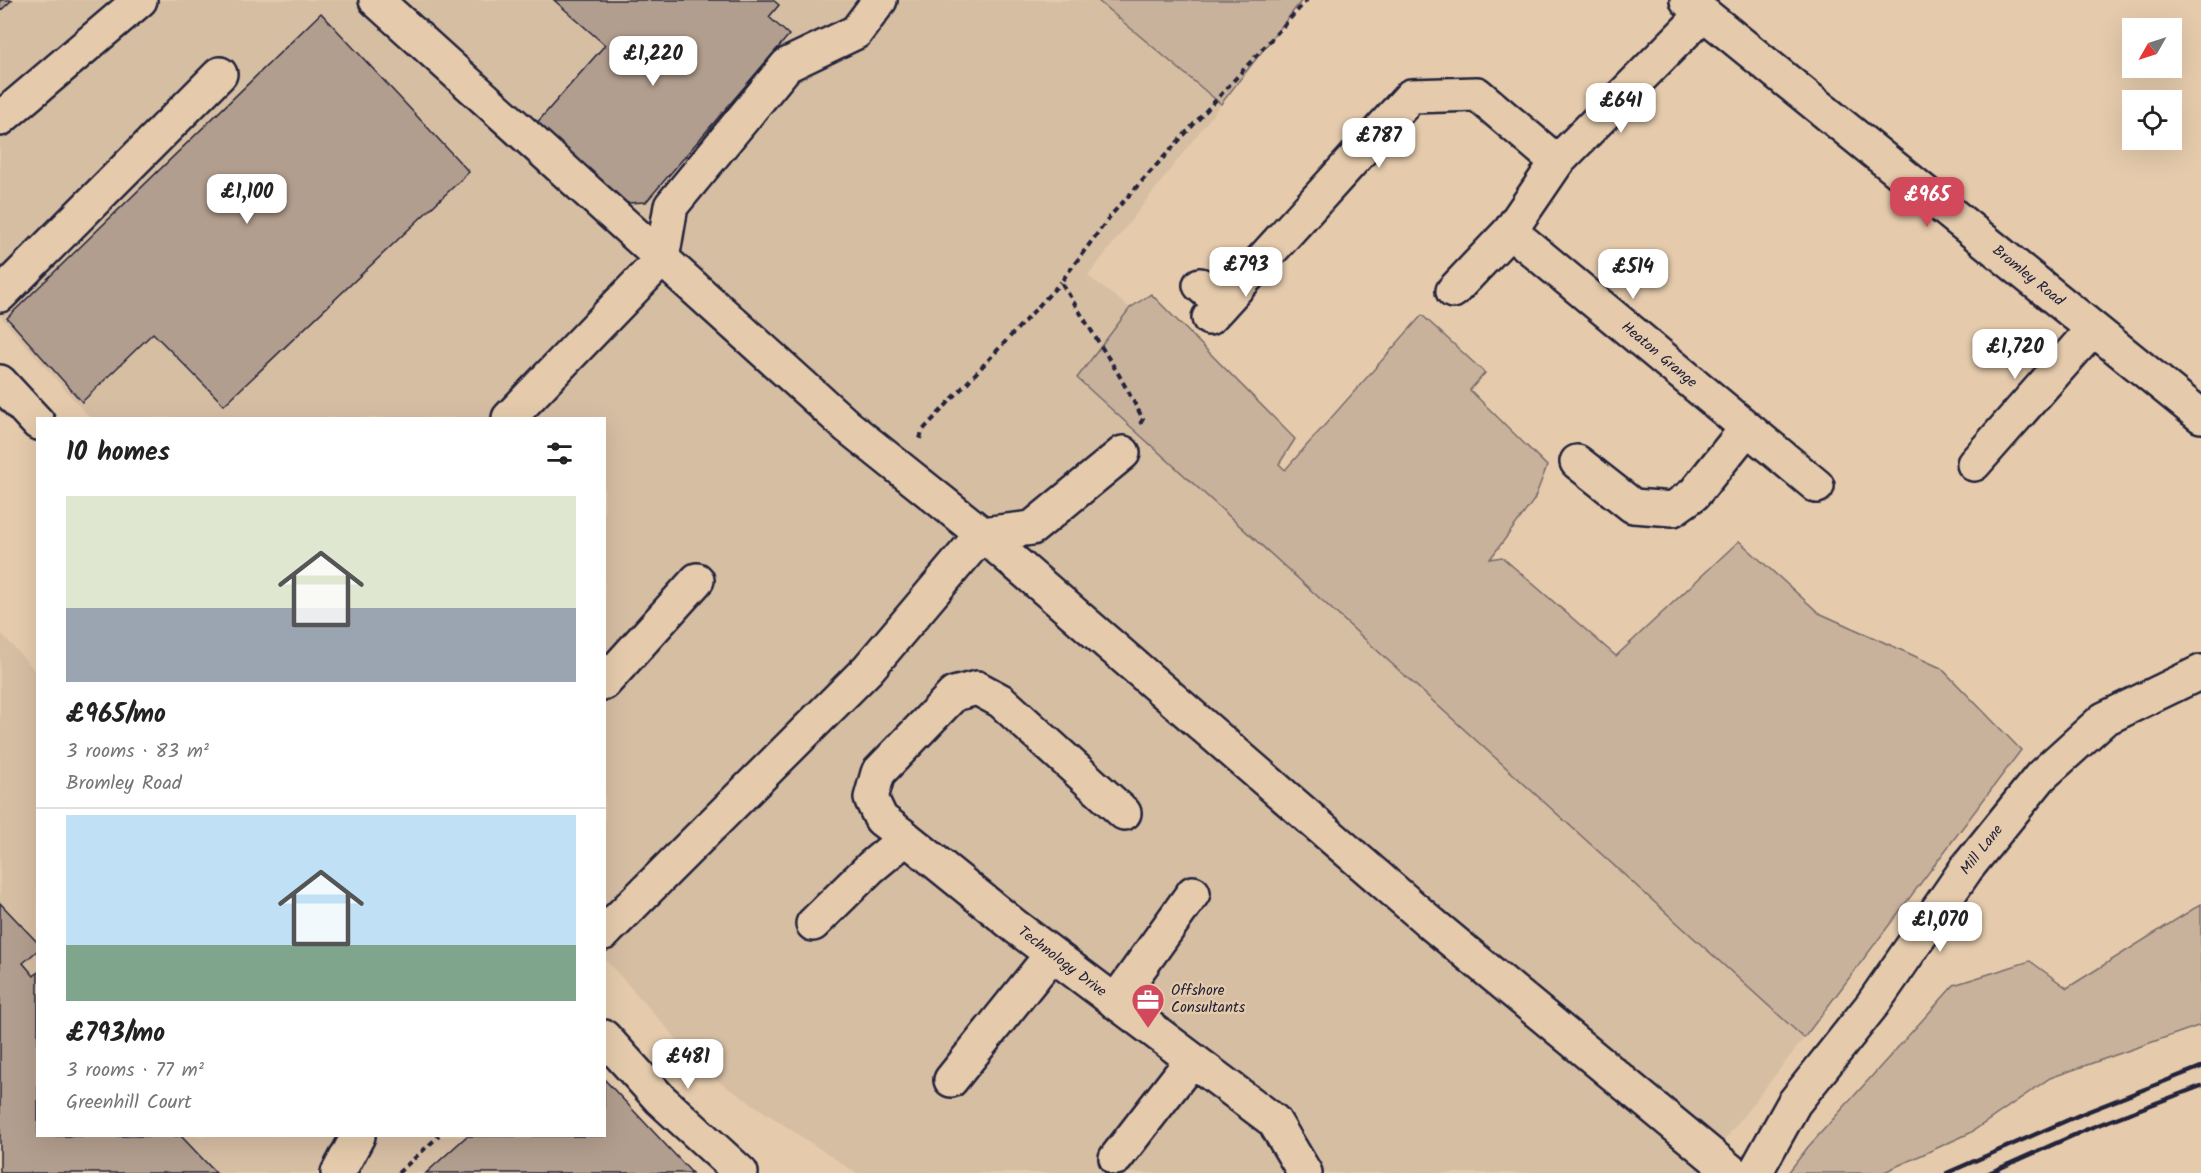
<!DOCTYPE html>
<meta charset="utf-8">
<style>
body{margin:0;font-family:Kalam,sans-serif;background:#f6f6f6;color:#222;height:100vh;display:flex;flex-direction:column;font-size:22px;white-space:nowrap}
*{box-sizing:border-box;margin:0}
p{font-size:20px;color:#767676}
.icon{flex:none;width:33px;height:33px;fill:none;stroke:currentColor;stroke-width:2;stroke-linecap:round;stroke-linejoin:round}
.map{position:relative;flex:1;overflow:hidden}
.drawer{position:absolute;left:36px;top:417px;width:570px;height:720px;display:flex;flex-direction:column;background:#fff;border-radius:0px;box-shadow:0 6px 24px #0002}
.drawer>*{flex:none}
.needle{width:39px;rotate:231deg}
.tools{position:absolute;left:2122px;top:18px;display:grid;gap:12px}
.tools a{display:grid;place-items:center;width:60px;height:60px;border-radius:0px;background:#fff;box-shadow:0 6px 24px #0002;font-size:30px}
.price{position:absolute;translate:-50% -51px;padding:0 14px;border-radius:12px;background:#fff;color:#222;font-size:20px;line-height:39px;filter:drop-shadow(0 2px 3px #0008)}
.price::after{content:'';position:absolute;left:50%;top:36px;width:18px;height:14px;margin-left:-9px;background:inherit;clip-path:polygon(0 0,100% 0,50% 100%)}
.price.selected{background:#d1495b;color:#fff}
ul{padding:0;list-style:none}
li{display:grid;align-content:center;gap:12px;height:318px;padding:0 30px}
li+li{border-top:2px solid #e0e0e0}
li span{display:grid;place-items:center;height:186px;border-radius:0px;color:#555}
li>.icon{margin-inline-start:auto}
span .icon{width:108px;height:108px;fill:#fffc;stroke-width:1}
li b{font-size:26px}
h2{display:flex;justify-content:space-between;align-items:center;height:72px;padding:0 30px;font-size:26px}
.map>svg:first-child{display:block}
.built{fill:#d6bea3}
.green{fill:#c9b29c;stroke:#766a6c;stroke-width:1.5}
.building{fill:#b29e8e;stroke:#22223b;stroke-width:1.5}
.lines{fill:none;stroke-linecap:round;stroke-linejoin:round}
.minor-casing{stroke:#22223b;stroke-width:38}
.major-casing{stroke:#22223b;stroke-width:38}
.path{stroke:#22223b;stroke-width:4;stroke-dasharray:6 4.5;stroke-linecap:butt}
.minor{stroke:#e5cbac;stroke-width:33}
.major{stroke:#e5cbac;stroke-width:33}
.rail{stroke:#22223b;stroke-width:4.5}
.labels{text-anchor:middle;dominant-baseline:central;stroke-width:4.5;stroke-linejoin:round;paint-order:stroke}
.street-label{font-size:15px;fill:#22223b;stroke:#e5cbac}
.poi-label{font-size:15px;fill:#22223b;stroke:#e5cbac;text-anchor:start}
</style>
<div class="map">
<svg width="2201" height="1173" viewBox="0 0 2201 1173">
<rect width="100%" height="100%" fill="#e5cbac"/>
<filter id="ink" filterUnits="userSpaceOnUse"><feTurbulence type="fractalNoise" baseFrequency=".0167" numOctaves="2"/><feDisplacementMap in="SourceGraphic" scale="12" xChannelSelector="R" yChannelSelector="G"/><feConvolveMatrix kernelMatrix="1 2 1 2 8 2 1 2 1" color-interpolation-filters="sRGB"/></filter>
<g filter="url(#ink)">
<path class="built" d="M0 0H1097L1221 104 1088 276 1130 308 1078 378 1804 1038 1699 1173H856L709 1075 605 959 604 418H90L0 316Z
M0 632 37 673 38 1136H604L687 1173H0Z"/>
<path class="green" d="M1097 0H1302L1221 104Z
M1151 294 1295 439 1279 464 1285 470 1422 315 1485 373 1470 390 1547 466 1534 500 1490 559 1502 557 1616 656 1739 541 1819 613 1941 668 2021 750 1804 1038 1077 378 1130 308Z
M2201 904V1025L2050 1078 1970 1133 1882 1173H1788L1808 1147 1954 985 2030 961 2067 988Z"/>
<path class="building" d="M0 0H12L0 11Z
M554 0H773L779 5 769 17 789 35 646 202 609 204 528 133 605 45Z
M321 13 469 172 224 405 153 333 82 402 7 318Z
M0 903 38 943V950L23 963 34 976 38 972V1136H181L216 1173H0Z
M604 1079 692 1173H426L467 1136H604Z"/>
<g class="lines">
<defs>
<path id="minor" d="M376 0 847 426 982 534 1432 924 1733 1173
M1687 0 2201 416
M0 119 140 0
M1510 231 1557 162 1703 14
M1200 285 1222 304 1209 318
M1453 291 1510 231 1817 486
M0 295 220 74
M1222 304 1411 96 1477 94 1557 162
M509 418 662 259 671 206 787 65 856 32 880 0
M1577 462 1633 506 1673 509 1694 494 1747 428
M1974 464 2093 329
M604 683 697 580
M906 838 881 819 871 798 878 773 954 694 977 688 1001 701 1124 813
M813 924 871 867 906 838 1016 927 1274 1121 1305 1173
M604 933 868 669 982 534 1032 528 1123 453
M1115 1002 1193 893
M951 1080 1052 954
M1116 1158 1192 1060
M338 1173 358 1136
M1755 1173 1794 1103 1872 1005 1966 869 2041 776 2104 719 2201 672"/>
<path id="major" d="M0 382 38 423
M604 1037 660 1099 741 1173"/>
</defs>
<use href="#minor" class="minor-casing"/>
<use href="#major" class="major-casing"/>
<path class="path" d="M1140 424 1143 419 1119 375 1061 282 1112 214 1307 0
M920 439 922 431 1061 282
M398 1173 439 1136"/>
<use href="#minor" class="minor"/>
<use href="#major" class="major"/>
<path class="rail" d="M1947 1173 2084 1113 2201 1067
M1989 1173 2090 1128 2201 1086"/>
</g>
</g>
<defs>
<symbol id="office-pin" viewBox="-11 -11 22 30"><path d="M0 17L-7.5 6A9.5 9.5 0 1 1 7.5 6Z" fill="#d1495b" stroke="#e5cbac"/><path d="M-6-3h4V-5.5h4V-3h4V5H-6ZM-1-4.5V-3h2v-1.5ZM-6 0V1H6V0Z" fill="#fff"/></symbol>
</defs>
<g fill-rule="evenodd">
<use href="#office-pin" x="1129" y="981" width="38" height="52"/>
</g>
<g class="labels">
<g class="street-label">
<text transform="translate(2028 276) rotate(39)">Bromley Road</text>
<text transform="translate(1659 355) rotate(40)">Heaton Grange</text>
<text transform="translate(1982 850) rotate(-52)">Mill Lane</text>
<text transform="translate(1062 962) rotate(37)">Technology Drive</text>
</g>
<g class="poi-label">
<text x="1171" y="991">Offshore<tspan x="1171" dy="17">Consultants</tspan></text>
</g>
</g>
</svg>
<div class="tools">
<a><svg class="needle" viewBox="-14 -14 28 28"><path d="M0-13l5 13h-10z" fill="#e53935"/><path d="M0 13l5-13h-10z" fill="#767676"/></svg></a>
<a><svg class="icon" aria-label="locate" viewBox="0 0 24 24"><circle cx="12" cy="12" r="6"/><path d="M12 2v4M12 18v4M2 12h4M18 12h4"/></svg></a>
</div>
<b class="price" style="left:653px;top:87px">£1,220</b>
<b class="price" style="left:1621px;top:134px">£641</b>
<b class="price" style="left:1379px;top:169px">£787</b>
<b class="price" style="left:247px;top:225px">£1,100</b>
<b class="price selected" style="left:1927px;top:228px">£965</b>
<b class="price" style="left:1246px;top:298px">£793</b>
<b class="price" style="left:1633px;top:300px">£514</b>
<b class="price" style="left:2015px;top:380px">£1,720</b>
<b class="price" style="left:1940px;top:953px">£1,070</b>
<b class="price" style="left:688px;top:1090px">£481</b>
<section class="drawer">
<h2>10 homes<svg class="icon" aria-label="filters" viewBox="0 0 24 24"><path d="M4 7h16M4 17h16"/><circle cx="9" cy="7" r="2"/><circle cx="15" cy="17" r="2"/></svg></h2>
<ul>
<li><span style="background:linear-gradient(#dfe7d0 60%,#9aa5b1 0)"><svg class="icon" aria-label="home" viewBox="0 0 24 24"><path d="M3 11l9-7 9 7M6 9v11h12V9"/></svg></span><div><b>£965/mo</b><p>3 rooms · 83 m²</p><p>Bromley Road</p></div></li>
<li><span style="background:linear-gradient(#bfe0f5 70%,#7fa58c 0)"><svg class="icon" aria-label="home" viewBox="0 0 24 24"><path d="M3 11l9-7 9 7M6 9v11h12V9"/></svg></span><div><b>£793/mo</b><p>3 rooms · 77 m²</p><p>Greenhill Court</p></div></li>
</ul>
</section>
</div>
